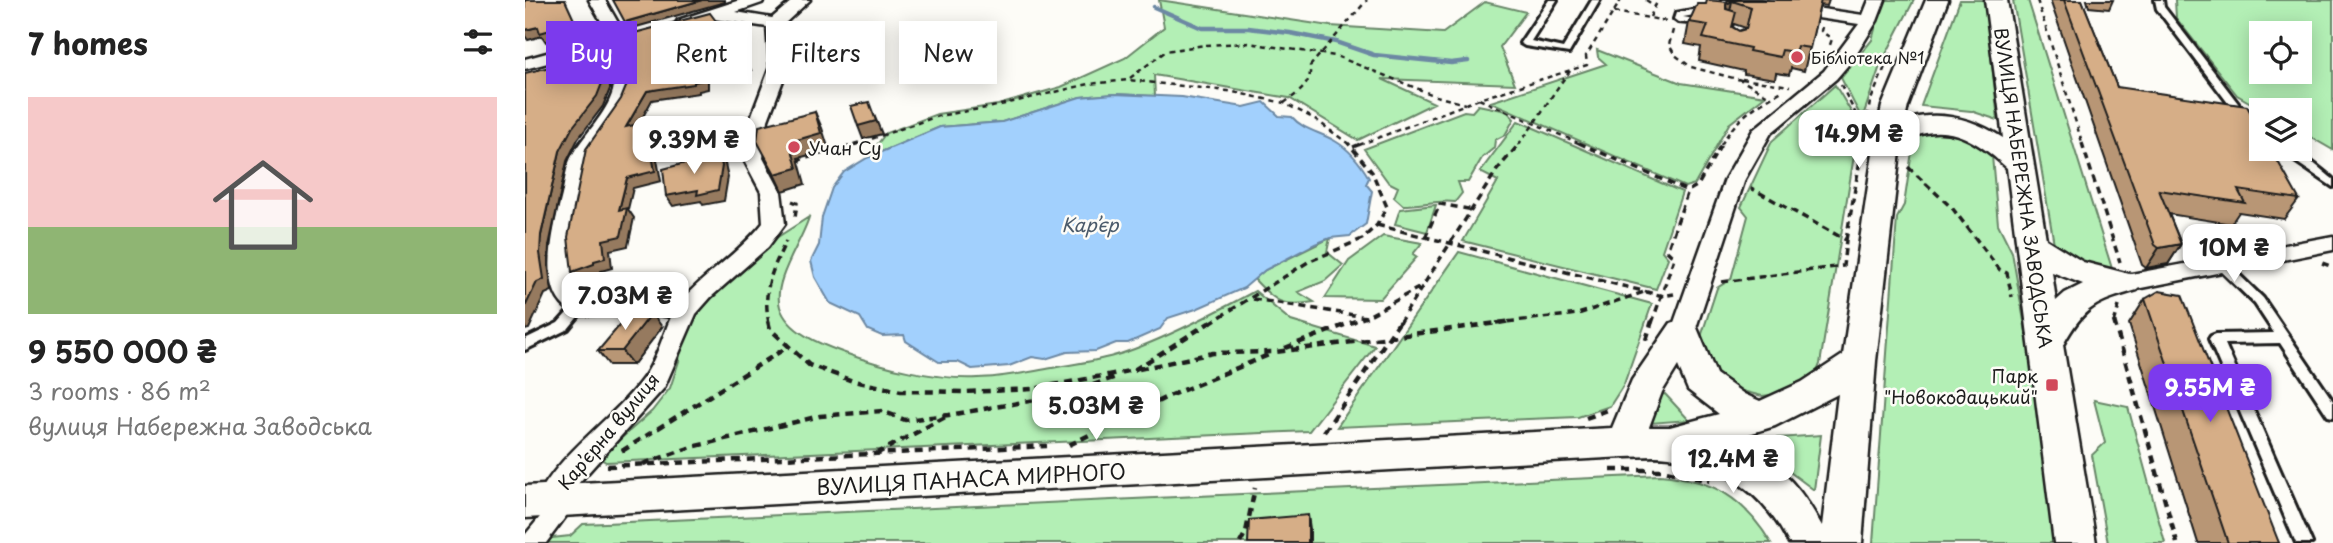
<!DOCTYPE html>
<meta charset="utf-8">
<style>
body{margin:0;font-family:"Playpen Sans",sans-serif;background:#f2f2f2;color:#222;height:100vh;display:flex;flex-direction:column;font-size:26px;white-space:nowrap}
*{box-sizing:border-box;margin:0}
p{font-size:23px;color:#767676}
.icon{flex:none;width:38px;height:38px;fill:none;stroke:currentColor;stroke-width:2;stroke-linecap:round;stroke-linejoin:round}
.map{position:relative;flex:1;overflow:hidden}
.side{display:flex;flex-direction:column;background:#fff;width:525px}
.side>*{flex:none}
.guide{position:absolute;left:21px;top:21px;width:665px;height:63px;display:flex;gap:14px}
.fabs{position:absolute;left:1724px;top:21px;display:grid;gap:14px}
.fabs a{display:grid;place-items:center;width:63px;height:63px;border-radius:0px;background:#fff;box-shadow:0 4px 18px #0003;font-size:35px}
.price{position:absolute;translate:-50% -60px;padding:0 16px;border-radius:14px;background:#fff;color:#222;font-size:23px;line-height:46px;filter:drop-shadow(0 2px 4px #0008)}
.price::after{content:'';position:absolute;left:50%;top:42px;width:21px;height:16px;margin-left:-10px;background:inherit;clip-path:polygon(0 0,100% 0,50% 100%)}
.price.active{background:#7c3aed;color:#fff}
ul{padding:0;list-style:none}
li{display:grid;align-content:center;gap:14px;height:371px;padding:0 28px}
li+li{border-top:2px solid #e0e0e0}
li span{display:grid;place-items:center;height:217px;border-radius:0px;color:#555}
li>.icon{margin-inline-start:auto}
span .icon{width:126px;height:126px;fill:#fffc;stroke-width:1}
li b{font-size:30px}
h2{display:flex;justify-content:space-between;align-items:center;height:84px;padding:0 28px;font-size:30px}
.tag{padding:0 24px;border-radius:0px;background:#fff;box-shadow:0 4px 18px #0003;font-size:24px;line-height:63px}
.tag.active{background:#7c3aed;color:#fff}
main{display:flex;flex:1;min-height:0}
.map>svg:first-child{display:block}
.green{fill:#b3efb5;stroke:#688668;stroke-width:2;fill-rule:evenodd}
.water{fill:#a2d0fd;stroke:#6c88a3;stroke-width:2}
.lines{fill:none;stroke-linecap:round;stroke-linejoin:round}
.stream{stroke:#6c88a3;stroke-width:4.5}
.service-casing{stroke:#1c1c1c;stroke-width:6}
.pedestrian-casing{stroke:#1c1c1c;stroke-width:5}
.minor-casing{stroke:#1c1c1c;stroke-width:5}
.secondary-casing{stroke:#1c1c1c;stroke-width:5}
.path-far2{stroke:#1c1c1c;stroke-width:2.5;stroke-dasharray:5 4.5;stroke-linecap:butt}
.path-far1{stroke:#1c1c1c;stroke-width:3.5;stroke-dasharray:7 5;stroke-linecap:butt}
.path{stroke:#1c1c1c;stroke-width:4.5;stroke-dasharray:8 6;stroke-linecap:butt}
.service{fill:#fdfcf7;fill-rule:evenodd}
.pedestrian{fill:#fdfcf7;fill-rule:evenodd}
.minor{fill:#fdfcf7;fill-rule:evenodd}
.secondary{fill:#fdfcf7;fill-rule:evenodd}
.wall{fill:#b89674;stroke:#1c1c1c;stroke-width:2;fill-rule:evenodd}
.shaded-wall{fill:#967a5e;stroke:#1c1c1c;stroke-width:2}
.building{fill:#d6ae87;stroke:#1c1c1c;stroke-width:2;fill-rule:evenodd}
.poi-dot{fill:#d1495b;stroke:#fdfcf7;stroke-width:2.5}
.labels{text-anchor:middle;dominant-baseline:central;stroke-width:5;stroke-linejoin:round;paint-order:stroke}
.far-poi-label{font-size:16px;fill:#1c1c1c;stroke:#fdfcf7;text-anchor:start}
.poi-label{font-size:18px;fill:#1c1c1c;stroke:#fdfcf7;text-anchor:start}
.street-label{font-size:18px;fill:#1c1c1c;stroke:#fdfcf7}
.water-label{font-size:19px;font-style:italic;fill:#4b5b6b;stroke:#fdfcf7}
.near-street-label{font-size:21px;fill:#1c1c1c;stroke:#fdfcf7}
</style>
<main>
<section class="side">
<h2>7 homes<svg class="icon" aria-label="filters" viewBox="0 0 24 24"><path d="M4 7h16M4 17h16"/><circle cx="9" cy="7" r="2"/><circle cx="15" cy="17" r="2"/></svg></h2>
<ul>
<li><span style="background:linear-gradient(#f6c9c9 60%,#8fb573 0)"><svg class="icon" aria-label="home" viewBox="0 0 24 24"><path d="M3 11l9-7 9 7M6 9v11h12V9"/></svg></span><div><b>9 550 000 ₴</b><p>3 rooms · 86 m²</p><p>вулиця Набережна Заводська</p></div></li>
</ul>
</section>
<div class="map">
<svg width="1808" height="543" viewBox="0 0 1808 543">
<rect width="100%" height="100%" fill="#fdfcf7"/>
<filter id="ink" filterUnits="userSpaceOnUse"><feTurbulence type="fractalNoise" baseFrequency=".0143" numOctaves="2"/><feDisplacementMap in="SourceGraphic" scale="14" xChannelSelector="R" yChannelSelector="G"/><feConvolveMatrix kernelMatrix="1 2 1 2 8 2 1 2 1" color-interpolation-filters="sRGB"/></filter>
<g filter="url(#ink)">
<path class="green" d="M634 0 805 26 918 33 960 2 1001 12 975 47 990 84 857 79 909 103 833 140 764 98 629 75 630 96 589 94 555 97 477 122 415 127 342 158 361 133 412 114 473 105 536 87 600 58 639 27Z
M1358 0H1389L1355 66 1337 119 1316 78 1347 40Z
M1435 0H1460L1473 120 1446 111 1396 106Z
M1488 0H1503L1589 275 1577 274 1530 250Z
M1650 0H1808V150L1775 131 1774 110H1738L1712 95 1651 18ZM1736 33H1774V72H1736Z
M1072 50 1156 83 1240 96 1204 124 1170 184 1160 187 966 102 1081 64 1073 57Z
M1310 85 1334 125 1295 364 1289 379 1264 393 1237 396 1201 387 1188 376 1175 340 1192 288 1206 279 1223 216 1216 207 1247 141Z
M953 105 982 111 989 119 980 135 970 140 969 148 957 158 943 182H933L937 193 930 202C912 200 896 205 878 205L869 197 873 187 863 182 839 149 939 111 947 112Z
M993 121 1157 192 1137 251 1143 258 1131 289 938 241 973 181 955 172Z
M1427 130 1464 149 1467 156 1473 224 1487 252 1521 447 1532 543H1348L1372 218 1379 205 1389 138 1396 132Z
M911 205 902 232 870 224 875 209Z
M284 217C277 242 247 281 255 307 263 332 295 344 317 352 357 367 410 380 453 378 477 378 503 372 527 368 549 364 573 361 595 354 638 340 689 313 730 291L766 321 850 346 784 431 81 462 74 458 127 411 145 388 154 361 161 318 212 263Z
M858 236 897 243 888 254 892 257 855 299 800 298 824 261Z
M805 238 802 252 818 265 800 281 773 292 789 302C758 307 751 303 729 279L740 270Z
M934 252 1127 304 1099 384 1085 406 1053 417 812 427Z
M1140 394 1164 420 1126 423 1133 395Z
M1569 400 1603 407 1640 543H1583L1567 455 1580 443Z
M1296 435 1289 490 1222 440Z
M1135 475C1189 480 1218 497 1246 543H0V541L45 536 58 524Z"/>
<path class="water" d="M589 94 657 97 719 107 739 102 754 116 767 117C778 130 795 132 810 141 824 149 836 164 844 178L841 184 847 191 841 224 825 236 805 238 790 244 740 270 719 288 671 309 643 318 635 329 603 343H591L571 351 542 352 520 359 507 357 484 366 447 369 433 362H414L381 341 379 335 357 336 343 330 335 317 305 303 290 277 286 261 294 245 297 217 307 188 319 172 342 158 415 127 477 122 555 97Z"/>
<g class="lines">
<path class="stream" d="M629 7 677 28H723L765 33 811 42 849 55 926 63 943 61"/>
<defs>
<path id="service" d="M1024 0H1032L1006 41 1038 48 1067 0H1075L1044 53 1000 46 995 43Z
M1630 0H1638L1639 7 1729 124 1736 136V143L1726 139 1719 124 1632 9Z
M1183 7 1187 10 1186 12 1158 17 1175 20V24L1153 22 1149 19 1151 13Z
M1752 149C1775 148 1790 165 1808 179V187Z
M1696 260 1700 261 1738 298 1808 401V417L1803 416 1755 343 1700 344 1787 543H1771L1684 339 1686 336 1691 334 1749 333 1730 304 1692 267 1690 264Z
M55 303 61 307 43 329 0 350V339L33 323 50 304Z"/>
<path id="pedestrian" d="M42 491 50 494 53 500 21 543H0V535L34 494Z"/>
<path id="minor" d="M64 0H80L100 35 89 44C93 58 108 75 106 88 102 115 74 133 66 158 61 169 60 183 58 195 51 228 36 270 61 299L122 297 155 302C181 273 214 253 238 223L236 192 218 158 225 120 245 67 242 27 189 19 159 28 151 23 153 20 215 0H239L237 3 211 12 247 18 268 0H285L258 25 263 67 243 120 238 158 256 192 260 224 243 247 186 297 171 314 139 388 51 486 35 508 25 512 15 508 11 500C35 451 87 421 119 377 131 360 138 336 146 317L122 313 55 315C8 302 29 227 37 195 40 182 41 165 48 154 60 133 81 115 88 91 92 76 80 70 75 58 73 53 73 47 72 42L83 33Z
M1196 0H1236L1338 15 1344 0H1360L1352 21 1329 58 1311 79 1246 133 1220 179 1170 331 1167 337 1158 340 1149 337 1146 331 1200 179 1228 130 1299 71 1334 24 1204 5Z
M58 43 64 44 66 48 64 52 0 69V59Z
M1808 236V250L1601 291 1593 288 1589 283 1593 278 1601 275Z"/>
<path id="secondary" d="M1401 0H1423L1383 106 1380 120C1415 110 1447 118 1478 138L1460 0H1482L1521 239 1558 262 1612 276 1617 283 1612 290C1571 302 1559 306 1538 345L1571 543H1529L1482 168C1450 138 1417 118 1376 143L1351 361 1337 543H1264C1239 494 1200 465 1144 457 1130 455 1114 457 1100 457L0 518V486L1087 428 1107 380 1146 323 1158 319 1170 323 1191 374 1219 394 1235 401 1277 382 1318 355 1350 139 1357 106ZM1527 272 1558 284 1540 293 1531 301ZM1153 366 1163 390 1194 414 1145 427H1124L1137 392ZM1313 394 1297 526C1271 479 1250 459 1198 442L1250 426Z"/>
</defs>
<use href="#service" class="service-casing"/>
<use href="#pedestrian" class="pedestrian-casing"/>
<use href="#minor" class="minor-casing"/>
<use href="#secondary" class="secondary-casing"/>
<path class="path-far2" d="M1121 0 1130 6
M1512 0 1558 145
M1089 12 1142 21
M1125 17 1133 0
M1297 27 1296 31 1307 39 1305 45
M1148 30 1144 45 1150 55 1166 67 1216 80 1245 97
M605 78 641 51 680 45 723 43 811 56 911 96 940 104
M1217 79 1265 86
M1316 85 1341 134
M954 99 1058 145
M759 103C773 93 787 85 785 66L842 0
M1283 116 1336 140
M329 145 413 116 467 107 564 84 603 80 703 91 759 103 790 119 825 145
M834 145 954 99 1062 65 1061 56 1096 0
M993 145C1013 121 1026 94 1046 70
M1196 145C1212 117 1231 105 1259 90
M1338 145 1345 102 1366 53"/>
<path class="path-far1" d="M1054 143 1163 191
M1557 143 1595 262
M828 147 838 143
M271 161 334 143
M1383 167 1428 209 1475 270 1482 273 1487 297
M267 201 272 203 270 218
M852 225 1138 296 1149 294
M900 238 915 204 948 210
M1321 240 1338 143
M1797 263 1808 267
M1197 282 1318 266 1321 240 1226 188
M728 299 841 317 897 286
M244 323C237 291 247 270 261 241
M685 323 783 262 837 239 852 225 862 207 847 172 823 143
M825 323 841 317
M874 323 972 170 995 143
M971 323 1053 314 1122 291
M1127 323 1149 258 1142 251 1163 191 1173 185 1197 143
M1589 323 1594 306"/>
<path class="path" d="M243 321 245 329 284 365 328 381 376 391 440 392 508 389 609 370 687 321
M1589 321 1652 543
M1121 340 1127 321
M760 348 830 321
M614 369 688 353 751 352 987 321
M1061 418 1083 410
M799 432 875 321
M544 445 644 396 746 354
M97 451 264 346
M351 454 422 416
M118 464 167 447 295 416 357 411 380 420 424 415 539 395 594 376
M82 466 522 446
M1086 470H1136L1185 481
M715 543 721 532 730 488"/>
<use href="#service" class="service"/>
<use href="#pedestrian" class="pedestrian"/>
<use href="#minor" class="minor"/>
<use href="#secondary" class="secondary"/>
</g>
<path class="wall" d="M1203 0H1304L1302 6 1295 5 1279 71 1266 68 1264 75 1251 73 1250 79 1219 74V71L1174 61 1176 47 1160 44 1164 22 1181 4 1202 2ZM1209 24 1221 28 1214 31 1208 27Z
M1525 0H1557L1592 87 1774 199 1759 219 1714 212 1706 224 1644 214 1656 244 1643 264 1621 268 1617 265Z
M1562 0H1588L1584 9 1564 7Z
M1620 299 1754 543H1673L1604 324Z
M137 327 108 365H84L73 351Z"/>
<path class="shaded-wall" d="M177 0H200V2L104 29 100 22Z
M1207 1 1203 22 1201 4Z
M13 27 25 30H62L67 39 32 48 27 40 21 42 17 36 3 40 0 36V30Z
M66 43 85 79V89L78 106 53 139 42 161 24 246 23 264 27 291 20 294 4 329 0 330V307L35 151Z
M221 61 226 70 183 75V89L174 91V93L127 100 107 137 101 127 122 91 169 82 179 66Z
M290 112 297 128 304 150 273 158 280 184 258 191 250 174 265 142Z
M349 115 357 134 338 139 333 126Z
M125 121 138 146 130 149 136 181 108 188 103 209 109 218 103 246 85 250 87 268 76 271V274L54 282 47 272 69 261 78 240 94 210 102 178 124 139Z
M194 154 200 164 203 177 199 201 178 205 176 201 148 206 141 196Z
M1656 244 1643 264 1621 268 1634 248Z
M127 313 137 327 108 365 97 351Z
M783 515 785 529V543H783Z"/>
<path class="building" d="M0 0H40L50 22 55 29 60 28 62 30 26 39 25 30 15 33 13 27 0 30Z
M88 0H177L100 22Z
M1182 0 1202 2 1203 0H1296L1285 48 1272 46 1270 52 1257 50 1255 57 1224 51 1225 48 1178 38 1183 25 1164 22 1172 4H1181ZM1207 1 1226 7 1221 29 1214 31 1207 27 1211 12 1201 9V4Z
M1539 0H1557L1592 87 1722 106 1736 131V149H1746L1774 199 1713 190 1720 203 1634 190 1656 244 1634 248 1630 245Z
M185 13 221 61 179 66 178 80 169 82V84L122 91 101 127 125 121 133 136 124 139 130 171 102 178 94 210 102 208 96 236 78 240 80 258 69 261V264L47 272 43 237 61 149 96 99 103 82 102 68 87 39Z
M66 43 79 69V78L72 96 47 128 35 151 16 235 15 253 19 279 12 282 0 307V73L29 66 28 53Z
M344 102 351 121 333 126 326 106Z
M290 112 296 133 265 142 272 168 250 174 232 141 234 126Z
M194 154 197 166 193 190 172 195 173 190 141 196 138 169Z
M1634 291 1657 295 1754 543H1703L1620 299Z
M127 313 97 351H73L104 314Z
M783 515V543H723L724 520Z"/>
</g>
<g class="poi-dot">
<circle cx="1272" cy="57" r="7"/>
<circle cx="269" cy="147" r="7"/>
<rect x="1520" y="378" width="14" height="14" rx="3.5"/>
</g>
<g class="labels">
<g class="far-poi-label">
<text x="1286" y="57">Бібліотека №1</text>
</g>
<g class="poi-label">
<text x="283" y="147">Учан Су</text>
<text x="1513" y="375" text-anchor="end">Парк<tspan x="1513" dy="21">"Новокодацький"</tspan></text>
</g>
<g class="street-label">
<text transform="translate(1499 188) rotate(82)">ВУЛИЦЯ НАБЕРЕЖНА ЗАВОДСЬКА</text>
<text transform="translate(83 431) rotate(-50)">Карʼєрна вулиця</text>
</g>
<g class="water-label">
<text x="565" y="224">Кар’єр</text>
</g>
<g class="near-street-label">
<text transform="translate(446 478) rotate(-3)">ВУЛИЦЯ ПАНАСА МИРНОГО</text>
</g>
</g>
</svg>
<div class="fabs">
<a><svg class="icon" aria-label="locate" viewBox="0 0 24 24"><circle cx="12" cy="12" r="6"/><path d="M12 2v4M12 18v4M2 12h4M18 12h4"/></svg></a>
<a><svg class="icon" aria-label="layers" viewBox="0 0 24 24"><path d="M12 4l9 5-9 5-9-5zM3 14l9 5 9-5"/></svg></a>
</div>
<b class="price" style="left:1334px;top:170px">14.9M ₴</b>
<b class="price" style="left:169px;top:176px">9.39M ₴</b>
<b class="price" style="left:1709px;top:284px">10M ₴</b>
<b class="price" style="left:100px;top:332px">7.03M ₴</b>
<b class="price active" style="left:1685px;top:424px">9.55M ₴</b>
<b class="price" style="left:571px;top:442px">5.03M ₴</b>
<b class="price" style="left:1208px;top:495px">12.4M ₴</b>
<div class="guide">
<a class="tag active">Buy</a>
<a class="tag">Rent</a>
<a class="tag">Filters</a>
<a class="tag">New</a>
</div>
</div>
</main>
